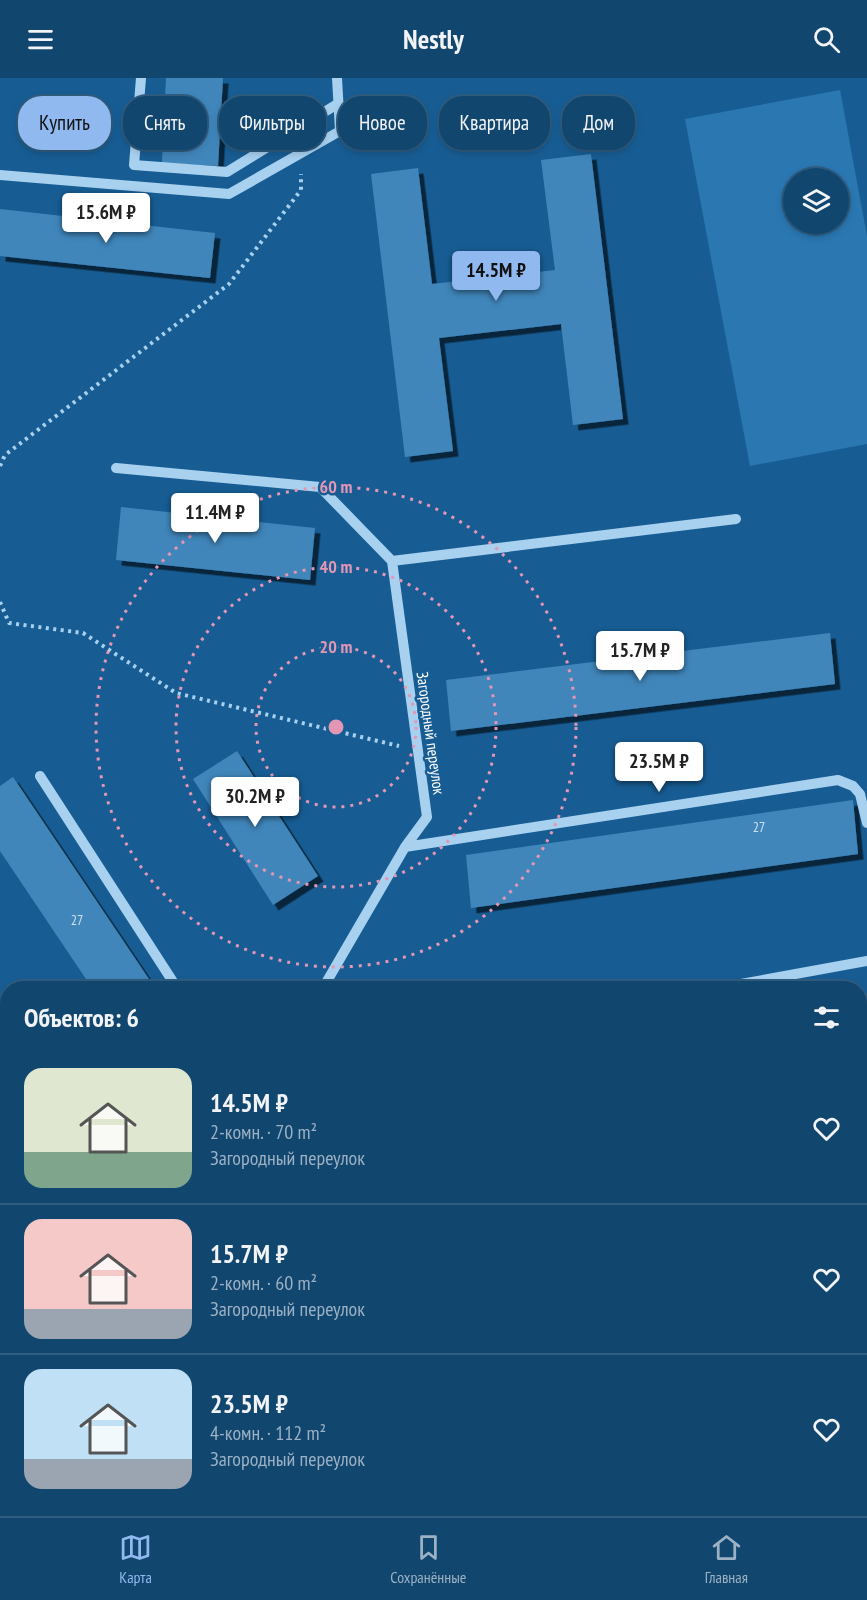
<!DOCTYPE html>
<html lang="ru">
<meta charset="utf-8">
<style>
body{margin:0;font-family:"PT Sans Narrow",sans-serif;background:#1a4d74;color:#f1f3f6;height:100vh;display:flex;flex-direction:column;font-size:22px;white-space:nowrap}
*{box-sizing:border-box;margin:0}
p{font-size:20px;color:#9cb1c3}
.icon{flex:none;width:33px;height:33px;fill:none;stroke:currentColor;stroke-width:2;stroke-linecap:round;stroke-linejoin:round}
.map{position:relative;flex:1;overflow:hidden}
.sheet{position:absolute;left:0px;top:903px;width:867px;height:536px;display:flex;flex-direction:column;background:#11466f;border-radius:24px 24px 0 0;box-shadow:0 3px 9px #0003,0 0 0 2px #305e82}
.sheet>*{flex:none}
.guide{position:absolute;left:18px;top:18px;width:831px;height:54px;display:flex;gap:12px}
.controls{position:absolute;left:783px;top:90px;display:grid;gap:12px}
.controls a{display:grid;place-items:center;width:66px;height:66px;border-radius:50%;background:#11466f;box-shadow:0 3px 9px #0003,0 0 0 2px #305e82;font-size:30px}
.price{position:absolute;translate:-50% -51px;padding:0 14px;border-radius:6px;background:#fff;color:#222;font-size:20px;line-height:39px;filter:drop-shadow(0 2px 3px #0008)}
.price::after{content:'';position:absolute;left:50%;top:36px;width:18px;height:14px;margin-left:-9px;background:inherit;clip-path:polygon(0 0,100% 0,50% 100%)}
.price.on{background:#90b9f0;color:#111}
ul{padding:0;list-style:none}
li{display:flex;align-items:center;gap:18px;height:150px;padding:0 24px}
li+li{border-top:2px solid #305e82}
li span{display:grid;place-items:center;flex:none;width:168px;height:120px;border-radius:18px;color:#555}
li>.icon{margin-inline-start:auto}
span .icon{width:72px;height:72px;fill:#fffc;stroke-width:1}
li b{font-size:26px}
h2{display:flex;justify-content:space-between;align-items:center;height:72px;padding:0 24px;font-size:26px}
.chip{padding:0 21px;border-radius:24px;background:#11466f;box-shadow:0 3px 9px #0003,0 0 0 2px #305e82;font-size:21px;line-height:54px}
.chip.on{background:#90b9f0;color:#111}
header{display:flex;justify-content:space-between;align-items:center;height:78px;padding:0 24px;background:#11466f;font-size:27px;font-weight:700}
.dock{display:flex;justify-content:space-around;align-items:center;height:84px;border-top:2px solid #305e82;background:#11466f;font-size:16px;color:#9cb1c3}
.dock a{display:grid;justify-items:center;gap:3px}
.dock .on{color:#90b9f0}
.map>svg:first-child{display:block}
.green{fill:#2a77b2;fill-rule:evenodd}
.building{fill:#4086bb;filter:url(#shadow)}
.lines{fill:none;stroke-linecap:round;stroke-linejoin:round}
.path{stroke:#a8d1f0;stroke-width:4;stroke-dasharray:3 4.5;stroke-linecap:butt}
.minor{stroke:#a8d1f0;stroke-width:10}
.ring{fill:none;stroke:#e497b5;stroke-width:3;stroke-dasharray:3 6}
.labels{text-anchor:middle;dominant-baseline:central;stroke-width:5;stroke-linejoin:round;paint-order:stroke}
.number-label{font-size:14px;fill:#cfe1ee}
.street-label{font-size:16px;fill:#fff;stroke:#175d94}
.centre{fill:#e497b5;stroke:#175d94;stroke-width:3}
.ring-label{font-size:18px;text-anchor:middle;font-weight:bold;fill:#e497b5;stroke:#175d94;stroke-width:5;stroke-linejoin:round;paint-order:stroke}
</style>
<header><svg class="icon" aria-label="menu" viewBox="0 0 24 24"><path d="M4 6h16M4 12h16M4 18h16"/></svg>Nestly<svg class="icon" aria-label="search" viewBox="0 0 24 24"><circle cx="10" cy="10" r="6"/><path d="M15 15l6 6"/></svg></header>
<div class="map">
<svg width="867" height="1438" viewBox="0 0 867 1438">
<defs>
<filter id="shadow"><feDropShadow dx="5.5" dy="5.5" stdDeviation="0" flood-color="#0009"/></filter>
</defs>
<rect width="100%" height="100%" fill="#175d94"/>
<path class="green" d="M840 12 867 158V366L750 388 685 41ZM794 100H838V146H794Z"/>
<path class="building" d="M166 0H223L218 88 162 85 163 60 146 59 148 36 164 37Z
M591 76 623 341 573 347 561 246 439 260 453 373 405 379 371 96 418 90 432 206 555 192 541 82Z
M0 131 215 155 210 200 0 178Z
M121 429 315 450 310 502 116 482Z
M830 555 835 606 451 653 446 602Z
M237 673 318 798 273 827 193 701Z
M13 699 155 910H92L0 773V708Z
M853 722 858 776 471 830 466 777Z
M867 916V965L860 966V917Z
M0 1021 8 1032V1034L0 1039Z
M867 1150V1196H866L860 1172V1152Z
M0 1238H6L5 1292H0Z
M554 1431H587L589 1438H556Z
M655 1431 657 1438H628V1437Z
M774 1431H800V1432L775 1437Z"/>
<g class="lines">
<path class="path" d="M0 388 5 377 229 206 301 112V96
M0 524 9 545 83 555 176 615 399 668
M860 1026 867 1025
M0 1168H8"/>
<path class="minor" d="M141 0 134 87 227 94 339 25
M0 97 229 116 340 53 337 0
M116 390 320 409 392 483
M392 483 736 441
M40 698 177 910
M405 769 838 702 853 708 860 716 867 745
M323 910 405 769 427 739 392 483
M719 910 867 883
M0 974 8 985
M860 1053 867 1052
M0 1198H8
M827 1431 829 1438"/>
</g>
<g class="ring">
<circle cx="336" cy="649" r="80"/>
<circle cx="336" cy="649" r="160"/>
<circle cx="336" cy="649" r="240"/>
</g>
<g class="labels">
<g class="number-label">
<text x="759" y="749">27</text>
<text x="77" y="842">27</text>
</g>
<g class="street-label">
<text transform="translate(431 655) rotate(82)">Загородный переулок</text>
</g>
</g>
<circle cx="336" cy="649" r="9" class="centre"/>
<g class="ring-label">
<text x="336" y="415">60 m</text>
<text x="336" y="495">40 m</text>
<text x="336" y="575">20 m</text>
</g>
</svg>
<div class="controls">
<a><svg class="icon" aria-label="layers" viewBox="0 0 24 24"><path d="M12 4l9 5-9 5-9-5zM3 14l9 5 9-5"/></svg></a>
</div>
<b class="price" style="left:106px;top:166px">15.6M ₽</b>
<b class="price on" style="left:496px;top:224px">14.5M ₽</b>
<b class="price" style="left:215px;top:466px">11.4M ₽</b>
<b class="price" style="left:640px;top:604px">15.7M ₽</b>
<b class="price" style="left:659px;top:715px">23.5M ₽</b>
<b class="price" style="left:255px;top:750px">30.2M ₽</b>
<div class="guide">
<a class="chip on">Купить</a>
<a class="chip">Снять</a>
<a class="chip">Фильтры</a>
<a class="chip">Новое</a>
<a class="chip">Квартира</a>
<a class="chip">Дом</a>
</div>
<section class="sheet">
<h2>Объектов: 6<svg class="icon" aria-label="filters" viewBox="0 0 24 24"><path d="M4 7h16M4 17h16"/><circle cx="9" cy="7" r="2"/><circle cx="15" cy="17" r="2"/></svg></h2>
<ul>
<li><span style="background:linear-gradient(#dfe7d0 70%,#7fa58c 0)"><svg class="icon" aria-label="home" viewBox="0 0 24 24"><path d="M3 11l9-7 9 7M6 9v11h12V9"/></svg></span><div><b>14.5M ₽</b><p>2-комн. · 70 m²</p><p>Загородный переулок</p></div><svg class="icon" aria-label="heart" viewBox="0 0 24 24"><path d="M12 20l-8-8c-3-5 5-10 8-4 3-6 11-1 8 4z"/></svg></li>
<li><span style="background:linear-gradient(#f6c9c9 75%,#9aa5b1 0)"><svg class="icon" aria-label="home" viewBox="0 0 24 24"><path d="M3 11l9-7 9 7M6 9v11h12V9"/></svg></span><div><b>15.7M ₽</b><p>2-комн. · 60 m²</p><p>Загородный переулок</p></div><svg class="icon" aria-label="heart" viewBox="0 0 24 24"><path d="M12 20l-8-8c-3-5 5-10 8-4 3-6 11-1 8 4z"/></svg></li>
<li><span style="background:linear-gradient(#bfe0f5 75%,#9aa5b1 0)"><svg class="icon" aria-label="home" viewBox="0 0 24 24"><path d="M3 11l9-7 9 7M6 9v11h12V9"/></svg></span><div><b>23.5M ₽</b><p>4-комн. · 112 m²</p><p>Загородный переулок</p></div><svg class="icon" aria-label="heart" viewBox="0 0 24 24"><path d="M12 20l-8-8c-3-5 5-10 8-4 3-6 11-1 8 4z"/></svg></li>
</ul>
</section>
</div>
<nav class="dock">
<a class="on"><svg class="icon" aria-label="map" viewBox="0 0 24 24"><path d="M3 6l6-2 6 2 6-2v14l-6 2-6-2-6 2zM9 4v14M15 6v14"/></svg>Карта</a>
<a><svg class="icon" aria-label="saved" viewBox="0 0 24 24"><path d="M7 4h10v16l-5-4-5 4z"/></svg>Сохранённые</a>
<a><svg class="icon" aria-label="home" viewBox="0 0 24 24"><path d="M3 11l9-7 9 7M6 9v11h12V9"/></svg>Главная</a>
</nav>
